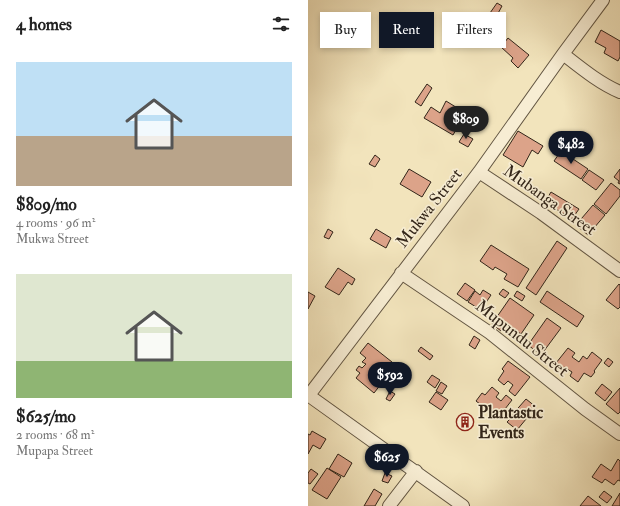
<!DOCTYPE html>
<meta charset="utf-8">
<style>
body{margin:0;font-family:"IM FELL Double Pica",serif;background:#f6f6f6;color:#222;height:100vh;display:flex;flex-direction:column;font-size:15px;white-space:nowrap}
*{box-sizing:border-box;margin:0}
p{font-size:13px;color:#767676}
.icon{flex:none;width:22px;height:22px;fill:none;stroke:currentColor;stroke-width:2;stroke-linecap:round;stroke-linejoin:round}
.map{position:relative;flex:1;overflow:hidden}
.panel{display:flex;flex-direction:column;background:#fff;width:308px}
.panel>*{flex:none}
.hud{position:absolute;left:12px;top:12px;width:240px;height:36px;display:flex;gap:8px}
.price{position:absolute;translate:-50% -34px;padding:0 9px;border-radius:14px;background:#111827;color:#fff;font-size:13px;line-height:26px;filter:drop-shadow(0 1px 2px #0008)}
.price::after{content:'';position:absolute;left:50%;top:24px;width:12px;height:9px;margin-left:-6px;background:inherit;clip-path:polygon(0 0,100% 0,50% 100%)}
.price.current{background:#222;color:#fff}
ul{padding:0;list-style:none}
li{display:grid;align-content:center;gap:8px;height:212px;padding:0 16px}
li span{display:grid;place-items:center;height:124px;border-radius:0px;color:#555}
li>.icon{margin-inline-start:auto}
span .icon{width:72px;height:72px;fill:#fffc;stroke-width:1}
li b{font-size:17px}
h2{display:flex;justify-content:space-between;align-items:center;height:48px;padding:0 16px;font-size:17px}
.tag{padding:0 14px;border-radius:0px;background:#fff;box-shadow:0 2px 6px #0003;font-size:14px;line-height:36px}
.tag.current{background:#111827;color:#fff}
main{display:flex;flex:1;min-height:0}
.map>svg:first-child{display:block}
.building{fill:#dca389;stroke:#322519}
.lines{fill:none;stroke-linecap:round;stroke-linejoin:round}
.minor-casing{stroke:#625542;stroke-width:14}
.minor{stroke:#f7edd3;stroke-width:12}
.labels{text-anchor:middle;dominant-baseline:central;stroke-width:3.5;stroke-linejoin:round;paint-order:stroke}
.street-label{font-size:17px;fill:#322519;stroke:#f7edd3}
.poi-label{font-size:17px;font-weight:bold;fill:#322519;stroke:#f7edd3;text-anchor:start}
</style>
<main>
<section class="panel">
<h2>4 homes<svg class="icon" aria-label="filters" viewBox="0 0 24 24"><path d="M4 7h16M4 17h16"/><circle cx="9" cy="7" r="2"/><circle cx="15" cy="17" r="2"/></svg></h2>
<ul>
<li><span style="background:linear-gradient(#bfe0f5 60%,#b9a48a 0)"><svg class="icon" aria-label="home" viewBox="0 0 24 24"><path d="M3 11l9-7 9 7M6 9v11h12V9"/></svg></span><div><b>$809/mo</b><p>4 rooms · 96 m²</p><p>Mukwa Street</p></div></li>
<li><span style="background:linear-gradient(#dfe7d0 70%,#8fb573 0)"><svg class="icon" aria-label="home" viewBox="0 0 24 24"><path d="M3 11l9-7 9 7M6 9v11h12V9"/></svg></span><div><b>$625/mo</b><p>2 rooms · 68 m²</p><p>Mupapa Street</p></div></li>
</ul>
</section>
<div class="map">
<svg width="312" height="506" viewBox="0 0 312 506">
<rect width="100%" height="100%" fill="#f2e4bc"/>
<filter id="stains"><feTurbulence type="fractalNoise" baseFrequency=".005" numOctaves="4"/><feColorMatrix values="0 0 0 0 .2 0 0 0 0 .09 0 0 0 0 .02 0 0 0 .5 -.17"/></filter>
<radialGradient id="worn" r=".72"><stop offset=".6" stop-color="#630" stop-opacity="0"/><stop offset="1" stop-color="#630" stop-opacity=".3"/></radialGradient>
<path class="building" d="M189 3 194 6 188 17 182 13Z
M176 16 181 21 177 26 171 21Z
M293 30 312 41V57L310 61 296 53 298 48 287 42Z
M200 38 221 55 210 68 203 61 205 58 193 47Z
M119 84 124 88 113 106 107 102Z
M138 101 151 109 146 117 153 121 145 135 116 118 123 107 132 113Z
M210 131 235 146 230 154 224 150 215 167 195 155Z
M156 134 165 139 160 147 151 142Z
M253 151 280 169 273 179 246 161Z
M67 155 72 159 67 167 61 164Z
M101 169 123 182 114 197 92 184Z
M312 169V184L310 183 311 181 306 177Z
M281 170 296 180 288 190 274 180Z
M303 183 312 190V196L298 214 286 204Z
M243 192 271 209 264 219 237 202Z
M285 205 297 215 280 235 268 225Z
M20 229 25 232 21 239 16 237Z
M68 229 83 238 78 248 62 239Z
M249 241 259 248 228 295 218 288Z
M183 245 221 269 210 287 196 279 199 274 187 267 185 270 172 261Z
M30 268 47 279 44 285 40 282 31 295 17 287Z
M157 283 167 290 159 301 149 294Z
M311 284 312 285V307L310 309 298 300Z
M195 289 201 293 197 298 191 294Z
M175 290 183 295 173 310 160 302 167 291 172 295Z
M209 291 217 296 214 301 206 296Z
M239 291 276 316 269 327 232 302Z
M0 292 7 296 0 309Z
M202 298 226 315 213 334 198 324 193 331 184 324Z
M239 318 253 328 233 355 220 345Z
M166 336 172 340 167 349 161 345Z
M60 343 84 362 78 371 74 368 65 378 73 384 66 393 48 378 52 373 48 370 51 366 54 368 58 364 54 362 58 358 52 353Z
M113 347 125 356 122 360 110 351Z
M260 348 267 353 264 357 271 362 275 356 279 359 284 352 294 360 286 371 287 372 283 377 276 373 270 382 262 376 264 372 256 367 255 368 248 363Z
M300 358 305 362 301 367 296 363Z
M200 361 222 377 207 396 201 391 205 385 200 381 196 385 190 380 196 371 194 369Z
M124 375 132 380 127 388 119 382Z
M133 382 139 386 134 394 128 391Z
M294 384 304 392 297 401 287 393Z
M184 387 191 393 188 397 193 401 198 395 204 400 190 418 168 401 174 393 177 395Z
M312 388V412L310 414 298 404Z
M82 391 87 394 82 401 78 399Z
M128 392 140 400 133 410 121 402Z
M218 399 228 407 209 430 199 422 205 416 204 415Z
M157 415 164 420 157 429 150 424Z
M4 431 18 439 12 449 5 445 0 454V434L2 435Z
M30 454 44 463 36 477 21 469Z
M310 459 312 461V481L310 480 306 485 297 479 294 483 284 477 293 464 303 471Z
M19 468 33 477 19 499 4 490Z
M3 469 10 474 2 484 0 483V473Z
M77 473 84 476 80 483 74 481Z
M66 489 74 494 67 506H56Z
M296 491 304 497 299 503 291 497Z
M312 493V506H304Z
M280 496 293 506H272Z"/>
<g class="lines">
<defs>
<path id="minor" d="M255 54C273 68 291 83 312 92
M171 172 233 213 312 271
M93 273 182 333 277 409 312 434
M0 395 155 506
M1 395 171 172 255 54 295 0
M81 506 108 471"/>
</defs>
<use href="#minor" class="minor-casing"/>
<use href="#minor" class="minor"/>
</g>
<defs>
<symbol id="building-ring" viewBox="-11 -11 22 22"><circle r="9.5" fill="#f7edd3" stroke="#8f2418" stroke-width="1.5"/><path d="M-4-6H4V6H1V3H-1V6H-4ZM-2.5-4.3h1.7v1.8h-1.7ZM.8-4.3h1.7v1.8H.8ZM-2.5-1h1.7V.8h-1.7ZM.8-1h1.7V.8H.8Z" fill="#8f2418"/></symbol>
</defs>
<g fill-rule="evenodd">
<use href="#building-ring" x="147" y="412" width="20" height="20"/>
</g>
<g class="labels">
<g class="street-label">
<text transform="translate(242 200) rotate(35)">Mubanga Street</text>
<text transform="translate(121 208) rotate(-52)">Mukwa Street</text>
<text transform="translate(214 338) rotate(38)">Mupundu Street</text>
</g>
<g class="poi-label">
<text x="170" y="412">Plantastic<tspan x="170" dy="20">Events</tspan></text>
</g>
</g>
<rect width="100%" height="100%" filter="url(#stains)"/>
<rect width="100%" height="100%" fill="url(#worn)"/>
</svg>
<b class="price current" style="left:158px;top:140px">$809</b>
<b class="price" style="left:263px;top:165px">$482</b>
<b class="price" style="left:82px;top:396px">$592</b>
<b class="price" style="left:79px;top:478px">$625</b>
<div class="hud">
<a class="tag">Buy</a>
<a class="tag current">Rent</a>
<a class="tag">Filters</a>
</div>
</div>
</main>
